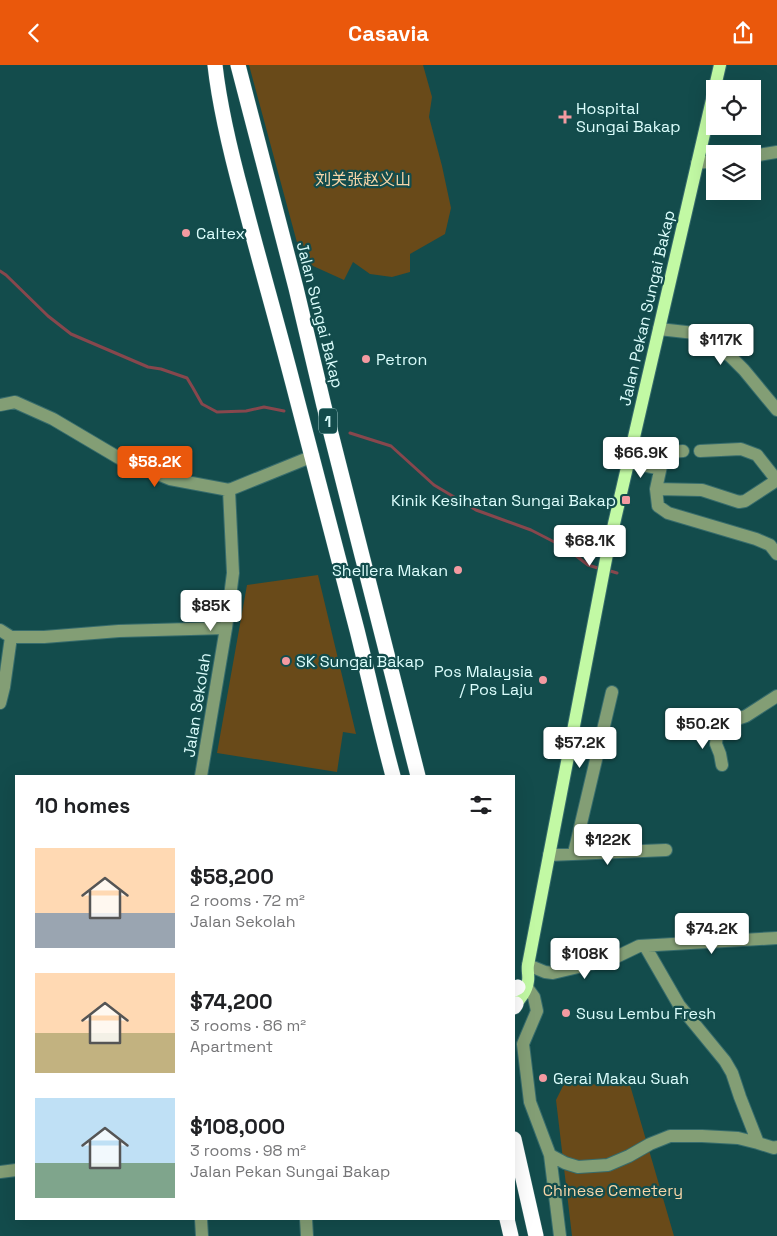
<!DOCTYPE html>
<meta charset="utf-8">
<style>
body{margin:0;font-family:"Space Grotesk","Noto Sans SC",sans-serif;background:#f2f2f2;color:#202124;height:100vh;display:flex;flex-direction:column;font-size:19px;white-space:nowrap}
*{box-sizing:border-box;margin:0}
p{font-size:16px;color:#757577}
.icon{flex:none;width:28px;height:28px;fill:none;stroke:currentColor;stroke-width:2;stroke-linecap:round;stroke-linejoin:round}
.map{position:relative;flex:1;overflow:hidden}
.details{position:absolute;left:15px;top:710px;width:500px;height:445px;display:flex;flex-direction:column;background:#fff;border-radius:0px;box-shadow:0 5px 20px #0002}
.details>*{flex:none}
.buttons{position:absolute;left:706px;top:15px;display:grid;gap:10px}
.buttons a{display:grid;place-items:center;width:55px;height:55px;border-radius:0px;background:#fff;box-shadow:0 5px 20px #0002;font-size:25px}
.price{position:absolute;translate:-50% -42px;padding:0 11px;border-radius:5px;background:#fff;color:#222;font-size:16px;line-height:32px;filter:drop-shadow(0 1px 2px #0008)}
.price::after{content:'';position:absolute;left:50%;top:30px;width:15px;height:11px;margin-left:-8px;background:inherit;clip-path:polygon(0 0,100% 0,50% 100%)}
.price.current{background:#ea580c;color:#fff}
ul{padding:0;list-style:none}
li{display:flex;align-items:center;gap:15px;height:125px;padding:0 20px}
li span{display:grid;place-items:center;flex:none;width:140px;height:100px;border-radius:0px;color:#555}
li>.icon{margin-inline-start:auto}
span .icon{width:60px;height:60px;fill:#fffc;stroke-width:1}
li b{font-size:21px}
h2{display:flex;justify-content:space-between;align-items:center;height:60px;padding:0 20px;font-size:21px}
header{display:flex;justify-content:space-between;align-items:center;height:65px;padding:0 20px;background:#ea580c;color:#fff;font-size:22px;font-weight:800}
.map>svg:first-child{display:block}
.green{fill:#694a19}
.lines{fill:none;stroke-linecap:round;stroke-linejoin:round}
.stream{stroke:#87474d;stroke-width:3}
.minor-casing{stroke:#376c6c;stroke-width:14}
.major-casing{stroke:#376c6c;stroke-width:14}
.highway-casing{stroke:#376c6c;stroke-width:16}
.minor{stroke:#839e75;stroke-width:12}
.major{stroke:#c2f9a4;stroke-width:12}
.highway{stroke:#fff;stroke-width:15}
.poi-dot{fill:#f49aa1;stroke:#134c4c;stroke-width:2}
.labels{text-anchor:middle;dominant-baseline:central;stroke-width:4.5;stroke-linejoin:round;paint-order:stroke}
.shield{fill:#134c4c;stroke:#9fc8c7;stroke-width:1}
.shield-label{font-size:15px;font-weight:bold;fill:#dbfdfc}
.poi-label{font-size:16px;fill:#dbfdfc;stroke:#134c4c;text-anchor:start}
.park-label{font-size:16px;fill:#f7d5a8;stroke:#134c4c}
.street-label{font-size:16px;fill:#dbfdfc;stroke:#134c4c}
</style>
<header><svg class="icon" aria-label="back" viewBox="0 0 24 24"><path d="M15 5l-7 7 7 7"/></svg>Casavia<svg class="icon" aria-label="share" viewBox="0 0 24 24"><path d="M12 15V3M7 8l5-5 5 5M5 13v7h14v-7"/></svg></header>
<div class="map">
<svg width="777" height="1171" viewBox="0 0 777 1171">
<rect width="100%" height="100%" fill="#134c4c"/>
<path class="green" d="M249 0H423L432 32 429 52 442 101 451 143 445 169 410 189V207L392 212 370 209 353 197 344 215 302 196Z
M318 510 356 669 343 667 337 707 217 688 247 520Z
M564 1019 630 1020 674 1171H572L556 1035Z"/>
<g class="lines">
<path class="stream" d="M0 206 6 210 48 251 71 269 148 302 161 304 187 313 193 323 202 339 217 347 246 346 264 342 284 346
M350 368 391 381 434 420 476 445 531 465 566 483 588 500 601 504
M607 505 617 508"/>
<defs>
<path id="minor" d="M752 91 777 87
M697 98 715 96
M659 264 695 268 705 273 712 280 723 286 731 292 744 305 777 345
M0 340 15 337 53 354 119 393 170 414 229 425 313 391
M683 386 671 387 663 392 656 424 658 441 668 448 756 474 770 480 777 489
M628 397 660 404
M656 424 702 425 739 437 745 436 774 417 775 413 757 390 741 384 700 386
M0 565 11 572 4 622 0 638
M11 572H44L119 566 226 563
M722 700 720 689 716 679 717 668 725 658 746 651 777 631
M201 711 226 563 233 508 229 425
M574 788 612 627
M549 790 666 785
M645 881 679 940 725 996 732 1008 740 1032 758 1078 774 1083 777 1082
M528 900 545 907 553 908 612 894 639 881 777 873
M526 921 534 932 537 946 523 979 530 1037 550 1090 560 1171
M550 1090 565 1098 578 1102 608 1100 629 1091 650 1079 670 1071H702L738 1073 758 1078
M0 1107 16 1105
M201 1154 202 1171
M306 1154 307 1171"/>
<path id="major" d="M514 940C520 935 527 925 528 916 529 911 527 905 528 900L607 489 720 0"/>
<path id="highway" d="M215 0C220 45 231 89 243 133 259 195 277 257 293 319 315 401 336 483 357 565 369 613 380 663 393 711
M238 0 296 223 324 341 418 711
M514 924 518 922
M514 942 516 939
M514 1074 536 1171
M507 1154 511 1171"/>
</defs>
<use href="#minor" class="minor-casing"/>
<use href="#major" class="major-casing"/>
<use href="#highway" class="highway-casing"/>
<use href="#minor" class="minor"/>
<use href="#major" class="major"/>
<use href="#highway" class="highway"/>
</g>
<g class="poi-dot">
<path d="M562.5 44.5h5v5h5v5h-5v5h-5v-5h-5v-5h5z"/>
<circle cx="186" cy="168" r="5"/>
<circle cx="366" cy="294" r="5"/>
<rect x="621" y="430" width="10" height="10" rx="2.5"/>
<circle cx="458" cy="505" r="5"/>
<circle cx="286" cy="596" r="5"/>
<circle cx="543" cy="615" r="5"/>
<circle cx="566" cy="948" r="5"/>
<circle cx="543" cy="1013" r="5"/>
</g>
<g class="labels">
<rect class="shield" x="319" y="343.5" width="18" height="25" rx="4"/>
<g class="shield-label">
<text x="328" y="356">1</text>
</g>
<g class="poi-label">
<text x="576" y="43">Hospital<tspan x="576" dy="18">Sungai Bakap</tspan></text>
<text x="196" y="168">Caltex</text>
<text x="376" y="294">Petron</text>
<text x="616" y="435" text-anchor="end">Kinik Kesihatan Sungai Bakap</text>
<text x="448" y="505" text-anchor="end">Shellera Makan</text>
<text x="296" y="596">SK Sungai Bakap</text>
<text x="533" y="606" text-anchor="end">Pos Malaysia<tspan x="533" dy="18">/ Pos Laju</tspan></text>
<text x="576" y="948">Susu Lembu Fresh</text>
<text x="553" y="1013">Gerai Makau Suah</text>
</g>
<g class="park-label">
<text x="363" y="114">刘关张赵义山</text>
<text x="613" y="1125">Chinese Cemetery</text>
</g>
<g class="street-label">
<text transform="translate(647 243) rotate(-77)">Jalan Pekan Sungai Bakap</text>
<text transform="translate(320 250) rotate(76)">Jalan Sungai Bakap</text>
<text transform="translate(197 640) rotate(-81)">Jalan Sekolah</text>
</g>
</g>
</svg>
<div class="buttons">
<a><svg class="icon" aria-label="locate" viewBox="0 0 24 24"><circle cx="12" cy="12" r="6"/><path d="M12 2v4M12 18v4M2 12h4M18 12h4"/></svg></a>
<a><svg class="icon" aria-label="layers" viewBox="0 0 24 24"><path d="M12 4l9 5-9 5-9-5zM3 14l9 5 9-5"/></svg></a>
</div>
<b class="price" style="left:721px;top:301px">$117K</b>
<b class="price" style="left:641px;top:414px">$66.9K</b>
<b class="price current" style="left:155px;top:423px">$58.2K</b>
<b class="price" style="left:590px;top:502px">$68.1K</b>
<b class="price" style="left:211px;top:567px">$85K</b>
<b class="price" style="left:703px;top:685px">$50.2K</b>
<b class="price" style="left:580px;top:704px">$57.2K</b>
<b class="price" style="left:608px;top:801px">$122K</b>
<b class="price" style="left:712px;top:890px">$74.2K</b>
<b class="price" style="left:585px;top:915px">$108K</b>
<section class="details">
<h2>10 homes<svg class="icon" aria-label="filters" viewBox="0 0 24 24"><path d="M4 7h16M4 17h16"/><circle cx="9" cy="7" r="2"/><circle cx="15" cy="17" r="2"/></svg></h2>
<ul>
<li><span style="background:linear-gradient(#ffd9b3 65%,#9aa5b1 0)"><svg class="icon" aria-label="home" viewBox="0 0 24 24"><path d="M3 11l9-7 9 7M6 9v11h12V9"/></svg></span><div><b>$58,200</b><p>2 rooms · 72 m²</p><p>Jalan Sekolah</p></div></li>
<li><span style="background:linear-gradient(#ffd9b3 60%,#c2b280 0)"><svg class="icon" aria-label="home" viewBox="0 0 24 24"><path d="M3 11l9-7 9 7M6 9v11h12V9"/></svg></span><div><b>$74,200</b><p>3 rooms · 86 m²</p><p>Apartment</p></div></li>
<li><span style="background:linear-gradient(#bfe0f5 65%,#7fa58c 0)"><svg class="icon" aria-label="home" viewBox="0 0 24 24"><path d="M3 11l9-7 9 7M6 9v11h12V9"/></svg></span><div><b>$108,000</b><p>3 rooms · 98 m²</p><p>Jalan Pekan Sungai Bakap</p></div></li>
</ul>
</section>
</div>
